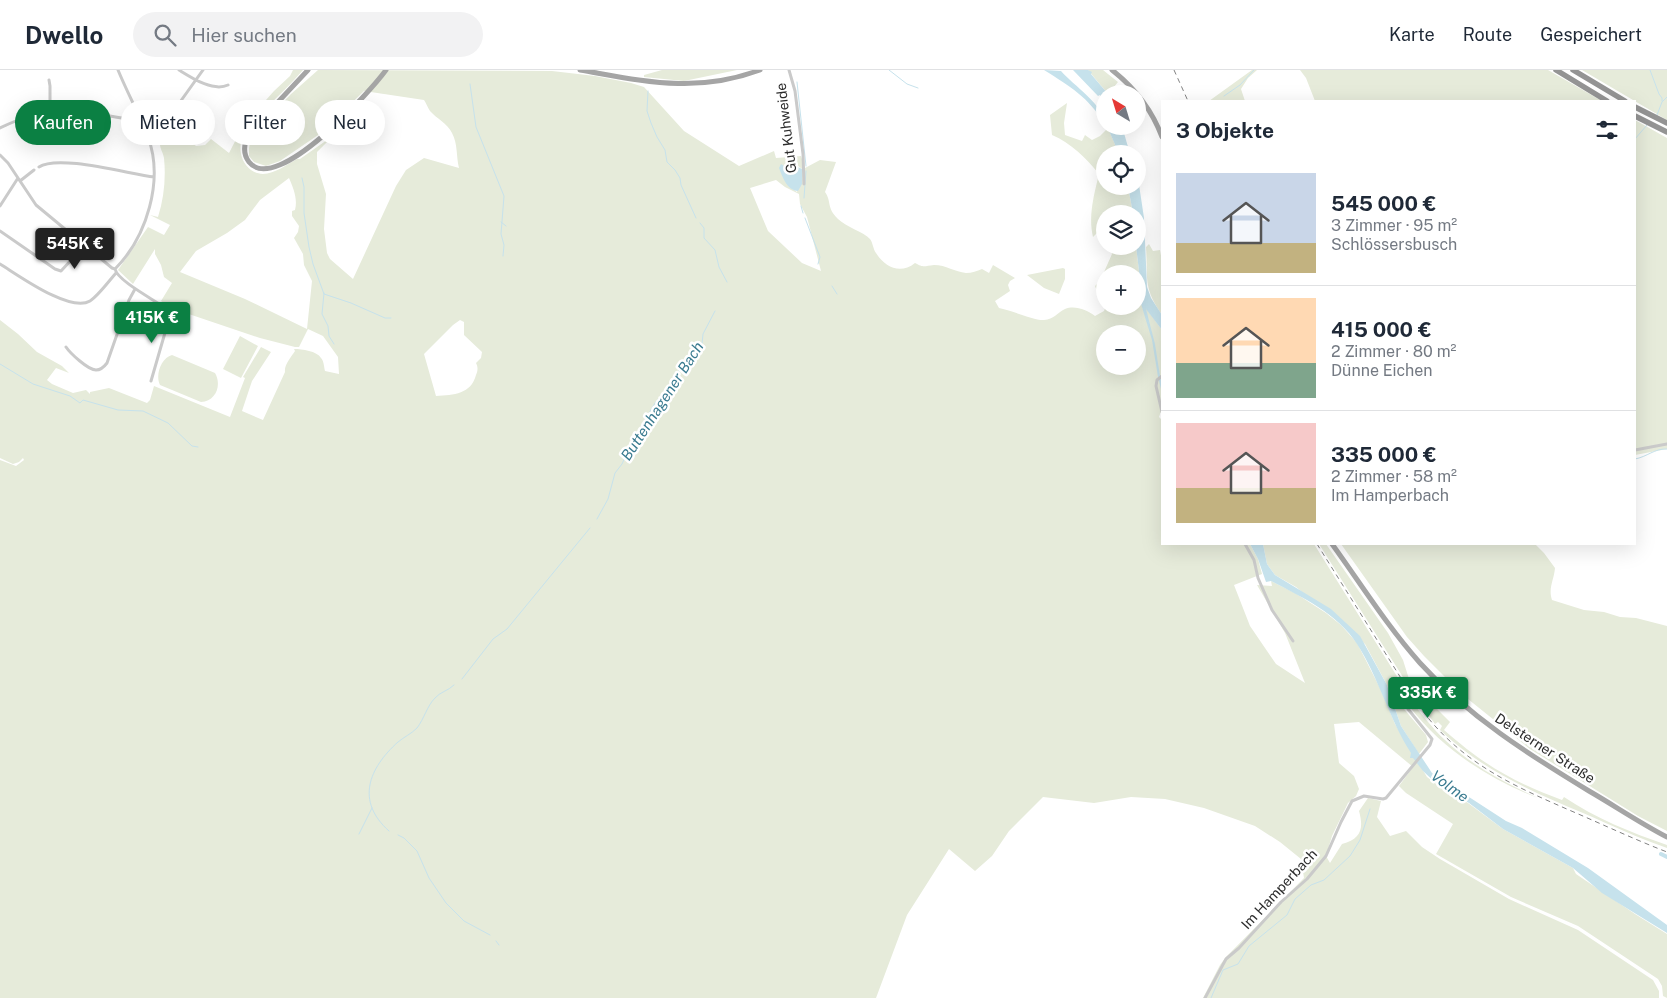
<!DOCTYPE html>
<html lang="de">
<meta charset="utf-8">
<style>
body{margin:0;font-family:"Public Sans",sans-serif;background:#f2f2f3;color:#1f2937;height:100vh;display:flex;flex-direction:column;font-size:19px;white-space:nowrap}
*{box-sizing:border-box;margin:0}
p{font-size:16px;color:#747a83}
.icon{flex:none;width:28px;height:28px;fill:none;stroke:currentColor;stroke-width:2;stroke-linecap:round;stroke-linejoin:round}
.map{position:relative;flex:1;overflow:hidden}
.side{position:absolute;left:1161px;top:30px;width:475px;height:445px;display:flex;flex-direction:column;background:#fff;border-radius:0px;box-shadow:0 5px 20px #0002}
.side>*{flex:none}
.banner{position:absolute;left:15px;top:30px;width:475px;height:45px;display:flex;gap:10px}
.needle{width:32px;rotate:322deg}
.tools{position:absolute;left:1096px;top:15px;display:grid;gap:10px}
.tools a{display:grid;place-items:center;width:50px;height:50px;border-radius:50%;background:#fff;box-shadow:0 5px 20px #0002;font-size:25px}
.price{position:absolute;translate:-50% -42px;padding:0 11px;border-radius:5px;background:#0b8043;color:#fff;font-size:16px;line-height:32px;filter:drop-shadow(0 1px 2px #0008)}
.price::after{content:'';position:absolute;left:50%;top:30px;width:15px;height:11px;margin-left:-8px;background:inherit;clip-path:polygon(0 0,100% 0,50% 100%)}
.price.active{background:#222;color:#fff}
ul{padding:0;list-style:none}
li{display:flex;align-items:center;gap:15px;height:125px;padding:0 15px}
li+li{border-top:1px solid #e0e1e3}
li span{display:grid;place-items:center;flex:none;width:140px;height:100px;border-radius:0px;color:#555}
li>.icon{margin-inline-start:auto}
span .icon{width:60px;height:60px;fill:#fffc;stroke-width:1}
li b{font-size:21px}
h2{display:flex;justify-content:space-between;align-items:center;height:60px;padding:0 15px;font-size:21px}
.chip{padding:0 18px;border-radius:22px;background:#fff;box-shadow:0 5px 20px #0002;font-size:18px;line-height:45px}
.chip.active{background:#0b8043;color:#fff}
header{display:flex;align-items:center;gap:30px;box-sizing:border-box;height:70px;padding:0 25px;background:#fff;border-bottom:1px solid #e0e1e3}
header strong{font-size:24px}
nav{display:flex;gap:28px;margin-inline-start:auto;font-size:18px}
.search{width:350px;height:45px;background:#f2f2f3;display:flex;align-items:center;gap:12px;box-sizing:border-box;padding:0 18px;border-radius:28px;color:#747a83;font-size:19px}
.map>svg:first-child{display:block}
.green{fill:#e6ebda;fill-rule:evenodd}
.water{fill:#c6e2ec}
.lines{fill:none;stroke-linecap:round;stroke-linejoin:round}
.stream{stroke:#c6e2ec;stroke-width:1}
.canal{stroke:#c6e2ec;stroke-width:4}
.minor{stroke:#cacaca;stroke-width:3}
.primary{stroke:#a5a5a5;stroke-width:5}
.motorway{stroke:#949494;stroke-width:5.5}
.rail{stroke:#828282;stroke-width:1;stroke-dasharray:5 4;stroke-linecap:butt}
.labels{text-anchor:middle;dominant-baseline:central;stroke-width:5;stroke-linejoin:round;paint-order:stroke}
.street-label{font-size:14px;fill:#2d2d2d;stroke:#fff}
.water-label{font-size:15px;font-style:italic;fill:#3a7b90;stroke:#fff}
</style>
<header>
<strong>Dwello</strong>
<div class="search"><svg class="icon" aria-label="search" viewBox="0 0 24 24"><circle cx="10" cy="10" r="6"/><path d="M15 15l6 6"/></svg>Hier suchen</div>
<nav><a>Karte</a><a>Route</a><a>Gespeichert</a></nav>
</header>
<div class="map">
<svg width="1667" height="928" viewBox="0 0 1667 928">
<rect width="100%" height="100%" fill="#fff"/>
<path class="green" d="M293 0H303C291 14 278 26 265 39 259 46 249 53 244 62 238 75 239 91 251 100 266 111 284 96 297 89H300L327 70 328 71 317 82V94L326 124 324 159 327 183 330 189 353 209 396 116 406 100 424 88 459 98C456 86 458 74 452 63 447 53 437 49 430 41 428 38 426 33 424 30L364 21 321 63 280 91 266 96 254 92 249 86V79L250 71 255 61 291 24 318 0 552 1 595 6 631 13 644 17 684 61 739 96 774 81 776 88 801 86 805 98 820 90 836 92 825 122C832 132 826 137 838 149 846 157 864 162 870 169 873 173 873 179 876 183 885 197 900 205 915 193 924 198 924 196 934 195 946 195 955 202 966 203 972 203 977 201 982 199L989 203 993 195 1015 208 1010 211 1008 215 1010 221 995 231 999 238C1011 240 1035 251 1044 250 1054 249 1057 243 1065 239 1075 235 1087 240 1095 246L1104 241 1106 236H1138V224L1143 239 1146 238 1162 260V338L1159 347 1162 350V474H1250L1258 489 1262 504 1234 515 1250 556 1276 594 1305 613 1285 563 1257 515 1272 516 1271 511 1295 523 1326 543 1341 555 1357 573 1380 618 1395 654 1427 707 1440 717 1468 733 1503 759 1573 798 1576 804 1635 844 1667 864V928L1663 926 1662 916 1658 909 1578 856 1511 827 1436 784 1453 754 1406 723 1399 716 1413 697 1359 652 1334 654 1339 693 1354 706 1359 719 1356 726 1348 733 1332 766 1326 786 1330 793 1342 774C1361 769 1364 759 1359 741L1368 728 1381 731 1377 747 1390 766 1406 761 1422 777 1440 789 1509 829 1578 860 1653 910 1659 921V928H1203L1220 895 1226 887 1304 808 1301 789 1280 772 1255 756 1204 738 1165 729 1131 727 1094 733 1043 727 1009 761 992 786 975 801 949 779 907 845 876 928H0V390L16 396 24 390 23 388 19 392 13 394 0 388V250L18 264 37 282 62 296 69 303 56 298 47 310 52 314 73 323 86 320 90 324V322L109 318 147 333 150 330 154 316 230 347 245 308 243 307 261 277 271 282 252 311 242 341 263 350 285 302C284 295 291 287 295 281L294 279C302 279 317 281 321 288 324 291 324 297 325 301L339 304 338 287 323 266 308 259 299 277H295L260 268 171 238 161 231 172 213 164 207 161 195 155 184V179L133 214 118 200 148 157 164 165 170 155 150 145 158 147C164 128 166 108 164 88 163 82 160 79 160 74L172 63V67L177 71 185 67 196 76 205 75 211 69 229 83 243 56 274 21 290 6ZM785 96H798L802 99 797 122 789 116ZM289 108C293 117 298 129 295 140L292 141V146L299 156 298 162 294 168 303 184 304 195 312 211 307 259 245 229 180 202 196 181 227 163 245 150 260 130ZM776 110 785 117 799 124 800 134 807 147 821 201 802 193 768 161 750 118ZM460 250 464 252V265L482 282 481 288 476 293C478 297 478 300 476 305 471 324 454 325 436 326L424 284 453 255ZM1105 264H1138V296H1105Z
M662 0H737L684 11 644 7V5Z
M1088 0H1103L1118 12 1114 17 1116 24H1108Z
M1252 0H1257L1248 8 1241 19 1245 31H1209Z
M1300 0H1548L1602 31H1315L1306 8Z
M1582 0H1667V50Z
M1067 33 1064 53 1065 65 1082 71 1085 65 1092 70 1100 66 1108 58 1119 84H1105V116H1128L1133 144H1105V155L1098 152 1097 163 1093 167C1088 146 1094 125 1099 104 1086 88 1071 73 1052 65L1050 45Z
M1635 50 1667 68V379L1635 385Z
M1149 174 1153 181 1160 180 1162 191V245C1143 217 1148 209 1146 177Z
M1109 176H1136L1139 201 1138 207V204H1105V220L1097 221 1095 216 1100 211 1112 184Z
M1063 198 1065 199V209L1059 224 1044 218 1027 205Z
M240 266 258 276 241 308 223 299Z
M172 285 215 303C222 315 216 331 201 332L160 315C155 305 161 288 172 285Z
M1263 474H1314L1410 627 1405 629 1403 634 1404 639 1426 665 1428 672 1419 684 1401 656 1387 615 1365 574 1296 517 1275 505 1267 494Z
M1319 474H1326L1388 563 1403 590 1409 609 1417 619 1413 623Z
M1341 474H1535L1544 483 1555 498C1554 510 1548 518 1552 530L1584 540 1604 542 1620 547 1636 548 1667 556V761L1638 746 1530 679 1463 625 1424 586 1407 567Z
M1421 623 1450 652 1444 660C1484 695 1513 712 1562 730L1564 727C1595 748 1632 763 1667 775V778C1638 768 1611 755 1583 743 1532 722 1483 700 1442 662L1440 660 1442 656 1438 652 1435 654 1415 627Z
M1411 631C1422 644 1432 658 1445 670 1471 695 1505 713 1538 728 1488 709 1441 678 1409 636Z"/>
<path class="water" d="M1044 0 1061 1C1073 15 1105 36 1105 54 1087 26 1071 17 1044 0Z
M1073 0H1088L1092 2 1091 4 1108 24H1105V38L1100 25 1098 26Z
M1107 56H1122L1130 84H1119Z
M781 94 786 97 796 96 802 99V114L798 121C787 120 783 108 779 98Z
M1138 108 1144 148 1147 217 1151 228 1162 245V260L1146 239 1155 274 1160 306 1162 313V323L1158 307 1152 270 1138 224 1139 201 1136 176H1138V144H1133L1128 116H1138Z
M1250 474H1263L1267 494 1275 505 1331 539 1360 566 1387 615 1401 656 1432 703 1506 751 1522 758 1588 798 1667 855V863L1602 823 1573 798 1503 759 1469 733 1440 717 1423 701 1413 688H1410L1411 683C1389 649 1379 608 1357 574 1338 544 1302 527 1271 511L1266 512 1258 489Z"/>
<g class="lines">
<path class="stream" d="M889 0 907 14 918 18
M1650 0 1659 24 1662 28V31
M797 12 806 96
M470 14 476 57 504 126 501 164 504 175 503 186
M648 21 647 41 651 53 657 67 665 80 667 92 675 100 680 108 681 115 696 148
M1224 26 1240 15 1254 0
M1657 45 1662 32 1667 27
M1635 69 1647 55
M302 108 304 117V143L309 177 313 194 324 224 351 233 385 248H391
M804 128 806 101
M801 136 803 143
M805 148 820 187 818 194
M501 152 506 156
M700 153 704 158V168L715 180 719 197 727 212
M832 216 837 224
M324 223 322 244 328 256 329 266 334 274
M0 294 33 314 70 326 80 333 83 330 118 340 143 341 168 353 192 376 198 377
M1635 389C1647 387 1655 378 1667 379
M597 449 608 429 615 403 622 394 633 370 655 333 670 315 682 295 688 288 693 287 702 274 703 264 715 241
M462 609 493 569 507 559 590 458
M389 761C355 731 369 698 398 672 404 667 411 664 417 658 424 649 427 636 435 628 440 622 448 621 454 615
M359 764 372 738
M398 765 404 768 417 781 429 808 446 833 464 851 490 865
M496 871 499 875
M1211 928 1223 900 1238 894 1249 876 1287 845 1295 829 1311 815 1324 810 1350 786 1360 770 1370 739"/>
<path class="canal" d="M1661 784 1667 787"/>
<path class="minor" d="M179 0C192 8 213 22 228 15
M789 0 795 21 803 84 804 114
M49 10 50 16V40
M0 58C53 32 76 40 132 50L139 48
M148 68 170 46 203 0
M0 85 8 93 36 135 112 198 115 199C118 212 159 232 171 242L151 311
M39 97C58 84 129 104 154 107
M20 111 34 100
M0 136 18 108
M0 161 55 199 61 201 85 175
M0 194C18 205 70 243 90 231 98 226 109 211 116 203
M115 199C147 167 164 110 148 67 139 44 127 22 118 0
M66 277C70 283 88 300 96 300 101 300 104 297 107 293L129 230 135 219
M1162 306 1157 310 1156 316 1162 342
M1635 380 1667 374
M1245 474 1254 490 1258 508 1272 540 1293 571
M1205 928 1226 889 1239 878 1281 832 1307 809 1326 786 1341 752 1352 731 1364 726 1383 729 1386 728 1430 675 1432 669 1408 639 1407 635 1409 630 1433 606"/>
<path class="primary" d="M308 0 249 63C244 73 242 83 249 92 276 126 370 22 386 0
M580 0C644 11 696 24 760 0
M1112 0C1135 18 1152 40 1162 67
M1332 474C1361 514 1387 556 1420 593 1468 646 1528 684 1589 721 1615 736 1640 753 1667 767"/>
<path class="motorway" d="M1556 0 1607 31
M1573 0 1625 31
M1635 37 1667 53
M1635 46 1667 62"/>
<path class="rail" d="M1174 0 1188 31
M1317 474 1414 629C1456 691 1509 714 1576 743 1606 756 1636 770 1667 782"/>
</g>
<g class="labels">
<g class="street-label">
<text transform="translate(786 58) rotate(-97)">Gut Kuhweide</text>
<text transform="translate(1545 678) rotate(33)">Delsterner Straße</text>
<text transform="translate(1279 819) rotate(-47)">Im Hamperbach</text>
</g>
<g class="water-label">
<text transform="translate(662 331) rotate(-57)">Buttenhagener Bach</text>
<text transform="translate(1450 716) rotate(36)">Volme</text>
</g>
</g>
</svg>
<div class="tools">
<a><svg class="needle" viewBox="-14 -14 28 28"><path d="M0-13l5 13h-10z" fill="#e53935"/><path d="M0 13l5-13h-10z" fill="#747a83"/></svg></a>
<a><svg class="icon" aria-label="locate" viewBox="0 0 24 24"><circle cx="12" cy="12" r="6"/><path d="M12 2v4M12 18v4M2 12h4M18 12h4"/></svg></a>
<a><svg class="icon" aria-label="layers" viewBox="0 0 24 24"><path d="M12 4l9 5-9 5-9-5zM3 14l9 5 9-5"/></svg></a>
<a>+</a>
<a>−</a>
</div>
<b class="price active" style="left:75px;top:200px">545K €</b>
<b class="price" style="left:152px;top:274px">415K €</b>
<b class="price" style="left:1428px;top:649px">335K €</b>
<div class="banner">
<a class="chip active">Kaufen</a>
<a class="chip">Mieten</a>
<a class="chip">Filter</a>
<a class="chip">Neu</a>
</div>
<section class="side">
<h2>3 Objekte<svg class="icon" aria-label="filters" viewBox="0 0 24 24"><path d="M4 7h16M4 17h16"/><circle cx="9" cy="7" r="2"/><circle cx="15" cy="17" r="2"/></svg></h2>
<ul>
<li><span style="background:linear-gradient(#c9d6e8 70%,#c2b280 0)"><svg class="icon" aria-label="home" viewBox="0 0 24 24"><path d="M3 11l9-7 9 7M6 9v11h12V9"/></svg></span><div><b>545 000 €</b><p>3 Zimmer · 95 m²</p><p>Schlössersbusch</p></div></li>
<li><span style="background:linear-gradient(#ffd9b3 65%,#7fa58c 0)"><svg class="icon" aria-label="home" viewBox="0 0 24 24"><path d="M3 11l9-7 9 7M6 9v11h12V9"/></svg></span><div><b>415 000 €</b><p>2 Zimmer · 80 m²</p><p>Dünne Eichen</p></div></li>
<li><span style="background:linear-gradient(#f6c9c9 65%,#c2b280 0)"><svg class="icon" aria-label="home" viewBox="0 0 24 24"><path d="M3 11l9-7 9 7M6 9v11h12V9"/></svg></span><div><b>335 000 €</b><p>2 Zimmer · 58 m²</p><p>Im Hamperbach</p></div></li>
</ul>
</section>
</div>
